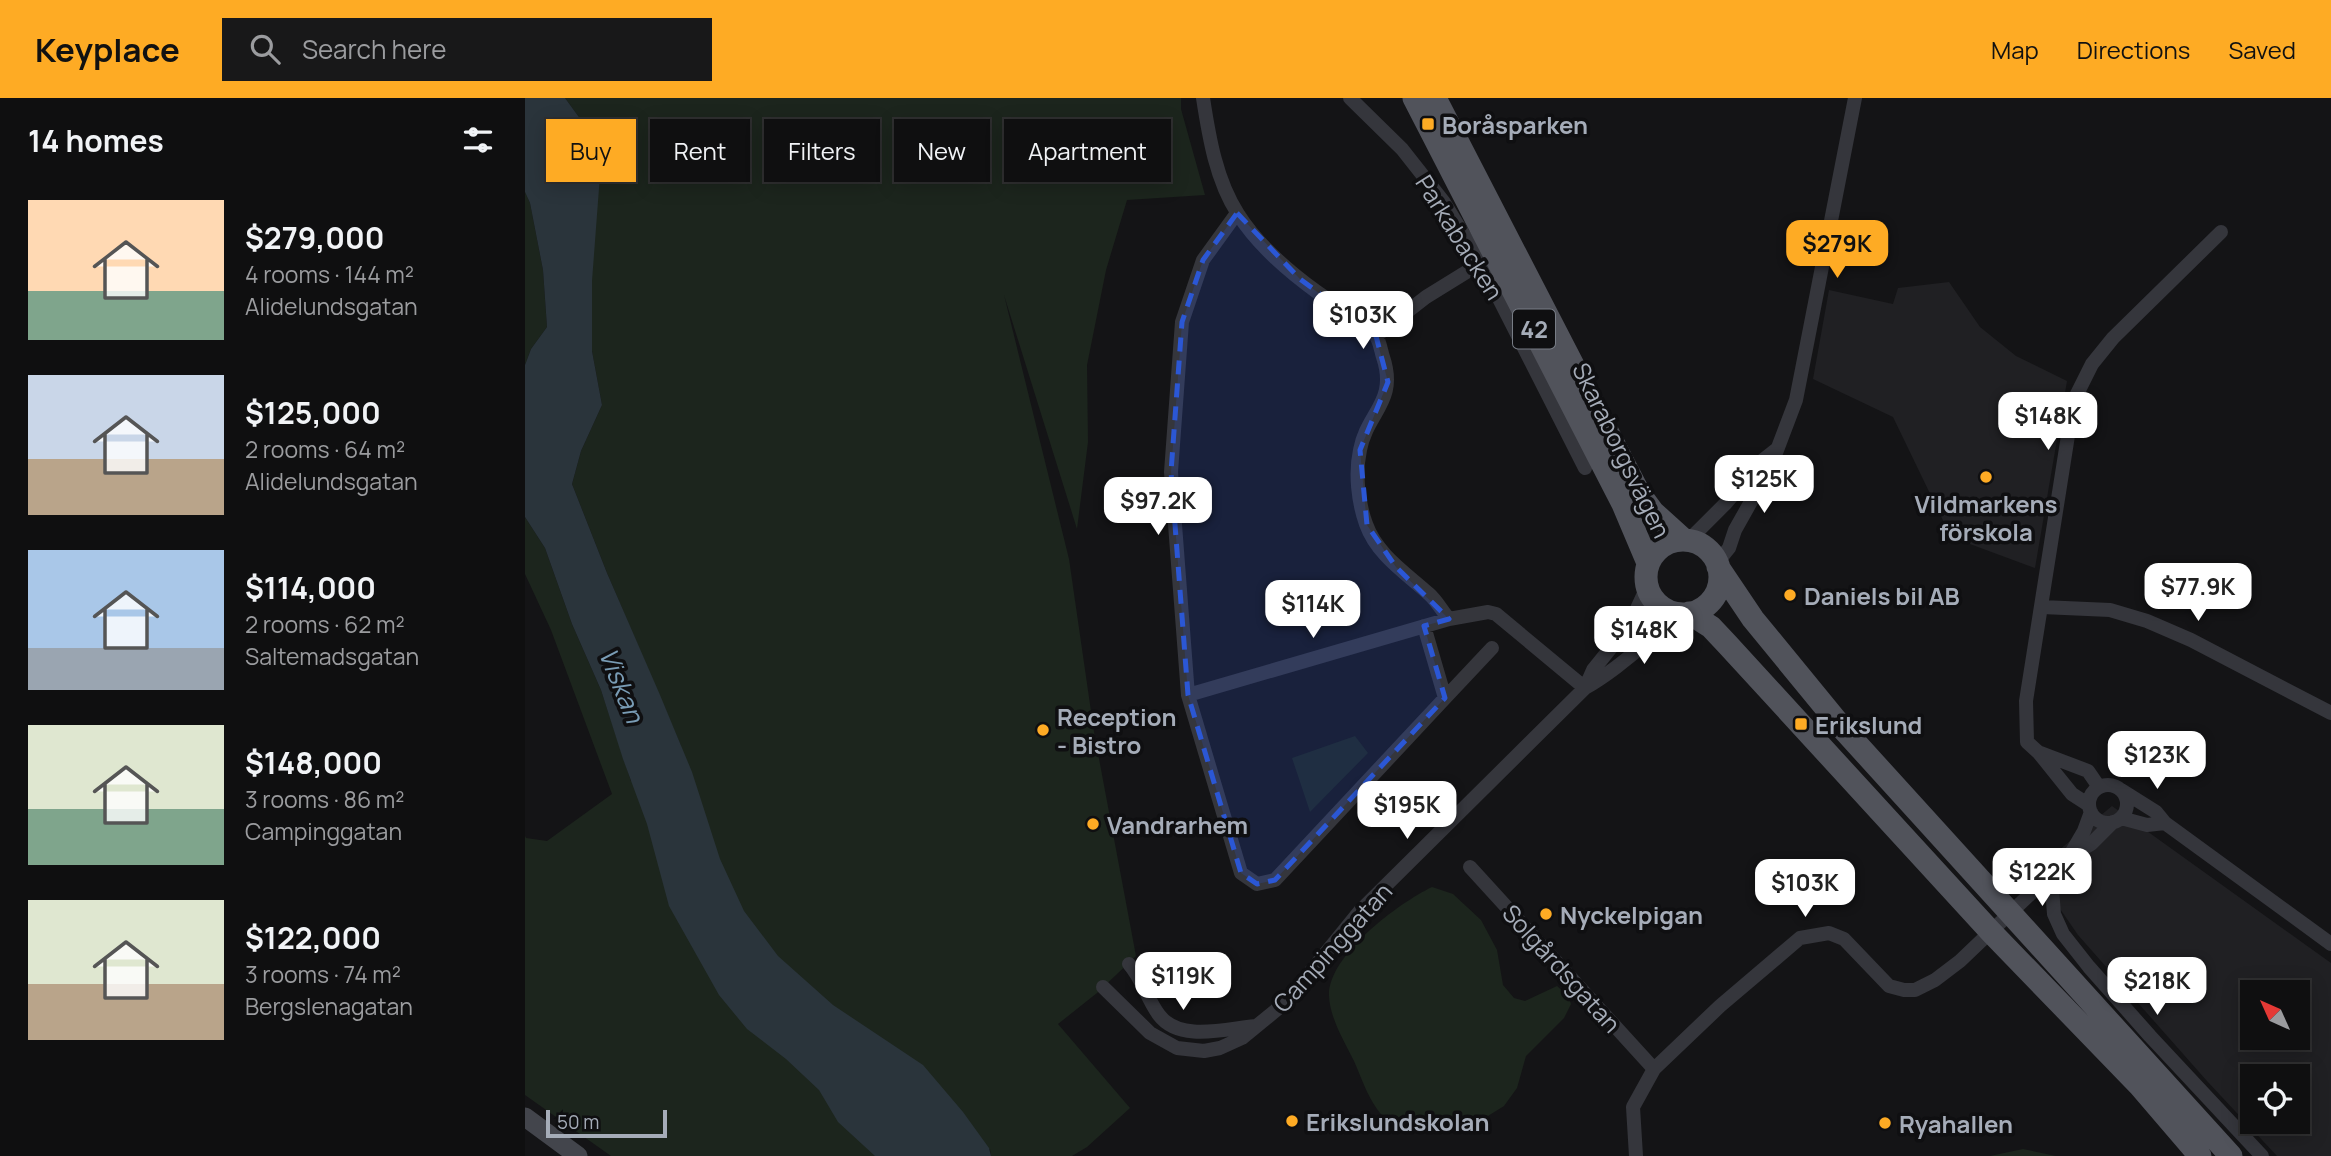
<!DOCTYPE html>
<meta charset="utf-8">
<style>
body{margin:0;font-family:Manrope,sans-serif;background:#181819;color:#f1f3f6;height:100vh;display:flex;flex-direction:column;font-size:26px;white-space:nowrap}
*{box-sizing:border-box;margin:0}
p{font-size:23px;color:#9b9c9f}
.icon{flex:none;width:38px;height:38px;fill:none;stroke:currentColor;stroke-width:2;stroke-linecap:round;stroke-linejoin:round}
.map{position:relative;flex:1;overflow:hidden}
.side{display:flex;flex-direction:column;background:#0f0f10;width:525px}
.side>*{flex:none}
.top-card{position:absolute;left:21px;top:21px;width:665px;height:63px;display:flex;gap:14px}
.needle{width:46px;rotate:315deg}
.tools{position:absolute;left:1715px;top:882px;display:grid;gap:14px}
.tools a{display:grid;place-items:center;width:70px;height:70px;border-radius:0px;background:#0f0f10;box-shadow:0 4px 18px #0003,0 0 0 2px #2f2f30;font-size:35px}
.scale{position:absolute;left:21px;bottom:18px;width:121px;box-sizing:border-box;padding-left:7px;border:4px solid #a5acb8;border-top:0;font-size:19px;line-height:24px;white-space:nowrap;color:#a5acb8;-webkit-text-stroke:5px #0f0f11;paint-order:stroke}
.price{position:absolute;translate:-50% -60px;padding:0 16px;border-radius:14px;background:#fff;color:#222;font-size:23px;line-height:46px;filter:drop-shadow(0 2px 4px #0008)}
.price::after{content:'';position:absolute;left:50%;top:42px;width:21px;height:16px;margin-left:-10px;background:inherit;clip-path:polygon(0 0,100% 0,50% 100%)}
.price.on{background:#feab24;color:#111}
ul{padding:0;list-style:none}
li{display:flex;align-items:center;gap:21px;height:175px;padding:0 28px}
li span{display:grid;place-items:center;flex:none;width:196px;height:140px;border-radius:0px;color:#555}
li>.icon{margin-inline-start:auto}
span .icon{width:84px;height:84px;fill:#fffc;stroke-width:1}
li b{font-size:30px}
h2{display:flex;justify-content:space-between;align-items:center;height:84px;padding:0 28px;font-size:30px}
.pill{padding:0 24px;border-radius:0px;background:#0f0f10;box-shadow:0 4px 18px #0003,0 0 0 2px #2f2f30;font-size:24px;line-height:63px}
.pill.on{background:#feab24;color:#111}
header{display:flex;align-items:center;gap:42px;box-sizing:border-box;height:98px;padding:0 35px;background:#feab24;color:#111}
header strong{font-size:33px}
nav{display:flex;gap:38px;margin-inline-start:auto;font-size:24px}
.search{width:490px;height:63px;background:#181819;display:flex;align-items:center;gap:18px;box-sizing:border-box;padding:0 24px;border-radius:0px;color:#9b9c9f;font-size:26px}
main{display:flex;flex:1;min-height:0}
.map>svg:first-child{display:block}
.built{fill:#202023;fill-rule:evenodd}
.green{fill:#1c251d}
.water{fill:#2a343b}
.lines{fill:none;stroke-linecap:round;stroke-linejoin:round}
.street{stroke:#35363c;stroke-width:14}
.secondary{stroke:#43454c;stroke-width:19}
.primary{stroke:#51535b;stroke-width:23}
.marked{fill:#2b57d5;fill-opacity:0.2;stroke:#2b57d5;stroke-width:5;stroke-dasharray:14 9;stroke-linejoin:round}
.poi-dot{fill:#feab24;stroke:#0f0f11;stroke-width:2.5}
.labels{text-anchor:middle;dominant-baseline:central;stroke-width:7;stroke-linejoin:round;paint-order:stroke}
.shield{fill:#0f0f11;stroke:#787d86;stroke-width:2}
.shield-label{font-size:23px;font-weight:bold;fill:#a5acb8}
.poi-label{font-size:24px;font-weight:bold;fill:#a5acb8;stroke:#0f0f11;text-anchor:start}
.street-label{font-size:24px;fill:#a5acb8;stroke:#0f0f11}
.water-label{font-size:26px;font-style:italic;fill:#799cb5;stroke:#0f0f11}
</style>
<header>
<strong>Keyplace</strong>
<div class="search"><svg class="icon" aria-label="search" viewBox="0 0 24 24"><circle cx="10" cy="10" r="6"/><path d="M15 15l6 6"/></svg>Search here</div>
<nav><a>Map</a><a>Directions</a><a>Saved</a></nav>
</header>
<main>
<section class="side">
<h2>14 homes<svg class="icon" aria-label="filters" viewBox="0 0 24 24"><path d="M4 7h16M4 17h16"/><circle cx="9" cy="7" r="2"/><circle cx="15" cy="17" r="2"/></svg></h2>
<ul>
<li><span style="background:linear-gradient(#ffd9b3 65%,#7fa58c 0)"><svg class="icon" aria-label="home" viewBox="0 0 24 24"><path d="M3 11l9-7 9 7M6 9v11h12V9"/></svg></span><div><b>$279,000</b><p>4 rooms · 144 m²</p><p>Alidelundsgatan</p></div></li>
<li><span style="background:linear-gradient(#c9d6e8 60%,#b9a48a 0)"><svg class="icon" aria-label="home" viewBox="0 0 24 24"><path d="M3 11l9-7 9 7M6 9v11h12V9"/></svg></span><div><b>$125,000</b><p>2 rooms · 64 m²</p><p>Alidelundsgatan</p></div></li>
<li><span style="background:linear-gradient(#a9c7e8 70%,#9aa5b1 0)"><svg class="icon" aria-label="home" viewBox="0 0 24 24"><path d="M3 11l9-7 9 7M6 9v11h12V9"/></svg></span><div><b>$114,000</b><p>2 rooms · 62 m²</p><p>Saltemadsgatan</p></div></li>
<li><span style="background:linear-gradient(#dfe7d0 60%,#7fa58c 0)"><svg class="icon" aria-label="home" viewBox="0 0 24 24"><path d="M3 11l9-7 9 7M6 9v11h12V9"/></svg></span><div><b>$148,000</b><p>3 rooms · 86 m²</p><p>Campinggatan</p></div></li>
<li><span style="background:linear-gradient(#dfe7d0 60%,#b9a48a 0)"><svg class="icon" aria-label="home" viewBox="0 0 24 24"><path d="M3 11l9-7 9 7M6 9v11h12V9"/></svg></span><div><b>$122,000</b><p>3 rooms · 74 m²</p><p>Bergslenagatan</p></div></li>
</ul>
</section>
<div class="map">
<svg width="1806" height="1058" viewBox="0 0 1806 1058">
<rect width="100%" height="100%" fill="#141416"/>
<path class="built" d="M1424 184 1455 229 1491 258 1542 283 1510 470 1426 439 1368 319 1288 281 1304 192 1368 206 1373 190Z
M1587 708 1806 865V1058H1752L1682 983 1553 837 1509 773ZM1727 894H1773V940H1727ZM1727 978H1773V1024H1727Z"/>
<path class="green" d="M40 0H656V11L680 97 602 102 581 172 562 267 563 344 552 431 479 197 544 461 569 634 611 858 572 895 533 926 605 1010 562 1049 547 1058H466L465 1051 456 1058H86L0 997V738L1 740 22 743 87 696 26 532 0 476V419L20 450 47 526 76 592 106 683 156 648 82 475 47 386 56 353 77 307 67 253V37Z
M0 94 5 105 18 172 22 229 6 251 0 267Z
M830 638 843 655 785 714 767 660Z
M907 789 928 796 956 822 972 852 978 887 989 900 1000 903 1032 888 1043 898 1046 906 1039 920 1001 958 992 990 979 1008 958 1021 881 1035C872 1028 858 1021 852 1011 842 997 836 979 829 963 819 943 805 920 804 898 803 857 874 805 907 789Z
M1498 1051 1531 1058H1465Z"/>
<path class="water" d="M0 0H40L67 37 75 77 67 183V253L77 307 56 353 47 386 82 475 135 597 167 674 195 761 219 813 253 858 308 907 398 967 438 1014 464 1050 466 1058H350L313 1024 294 992 261 961 222 931 194 897 144 808 122 726 98 661 76 592 47 526 20 450 0 419V267L6 251 22 229 18 172 5 105 0 94Z"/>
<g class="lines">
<path class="street" d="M678 0C684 39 691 82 713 116 732 146 763 173 792 194 803 202 845 229 851 238 855 244 856 253 858 259 873 304 842 314 835 352 830 375 833 404 841 426 852 457 881 475 904 496 912 503 917 513 924 521
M825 0 877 51 918 103 956 165 1060 370
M712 115 678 162 657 224 646 374 663 597 716 775 732 786 750 782 920 600 899 528
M851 238 901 199 956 165
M1164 442 1201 405 1238 362 1252 351
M1192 465 1204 450 1210 432 1246 368 1271 302 1330 0
M1517 509 1585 512 1622 523 1666 542 1806 615
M1060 590 1068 572 1105 526 1122 489
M663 597 924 521 963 514 971 516 1060 590
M920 600 967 550
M1514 655 1547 696 1564 707
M1564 706a19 19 0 1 1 38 0a19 19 0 1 1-38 0Z
M1574 689 1563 673 1513 654 1502 644 1501 603 1545 325 1552 296 1567 266 1588 240 1696 134
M1596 692 1631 714 1640 725 1806 846
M1596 720 1622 727 1640 725
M1545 757 1559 733 1566 714
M945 769 1129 971
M1526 777 1529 816 1538 836 1564 869 1625 938 1737 1058
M604 866C618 882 622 901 634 917 655 945 703 930 732 928
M578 889 625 935 652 950 679 953 695 950 717 940 761 904 835 813 1060 590C1095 570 1125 540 1158 516
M1111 1058 1108 1009 1129 971 1195 908 1275 840 1304 835 1319 841 1364 888 1379 892H1390L1410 882 1435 863 1544 759 1566 746 1588 724"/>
<path class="secondary" d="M0 1019 53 1058"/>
<path class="primary" d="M889 0 1098 406 1123 465
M910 0 1114 395 1128 414 1159 442
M1121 479a37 37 0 1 1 74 0a37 37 0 1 1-74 0Z
M1193 469 1228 521 1319 632 1706 1058
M1164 515 1186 529 1202 546 1466 834 1615 988 1675 1058"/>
</g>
<path class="marked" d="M712 115 775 181 851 238 863 284 835 352 842 427 871 469 924 521 899 528 920 600 750 782 732 786 716 775 663 597 646 374 657 224 678 162Z"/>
<g class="poi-dot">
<rect x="896" y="19" width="14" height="14" rx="3.5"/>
<circle cx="1461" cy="379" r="7"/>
<circle cx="1265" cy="497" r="7"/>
<rect x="1269" y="619" width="14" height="14" rx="3.5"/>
<circle cx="518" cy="632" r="7"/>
<circle cx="568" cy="726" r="7"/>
<circle cx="1021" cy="816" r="7"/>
<circle cx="767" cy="1023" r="7"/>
<circle cx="1360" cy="1025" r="7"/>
</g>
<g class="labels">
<rect class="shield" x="988" y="211.5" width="42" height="39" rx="5"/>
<g class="shield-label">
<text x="1009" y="231">42</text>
</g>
<g class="poi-label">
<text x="917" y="26">Boråsparken</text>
<text x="1461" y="405" text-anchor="middle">Vildmarkens<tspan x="1461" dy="28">förskola</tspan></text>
<text x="1279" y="497">Daniels bil AB</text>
<text x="532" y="618">Reception<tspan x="532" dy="28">- Bistro</tspan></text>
<text x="1290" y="626">Erikslund</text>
<text x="582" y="726">Vandrarhem</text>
<text x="1035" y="816">Nyckelpigan</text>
<text x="781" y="1023">Erikslundskolan</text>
<text x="1374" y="1025">Ryahallen</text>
</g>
<g class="street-label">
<text transform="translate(935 139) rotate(58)">Parkabacken</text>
<text transform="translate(1097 352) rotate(64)">Skaraborgsvägen</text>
<text transform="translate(807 849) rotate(-48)">Campinggatan</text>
<text transform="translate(1037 870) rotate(48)">Solgårdsgatan</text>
</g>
<g class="water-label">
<text transform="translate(97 587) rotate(68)">Viskan</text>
</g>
</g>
</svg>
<div class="tools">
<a><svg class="needle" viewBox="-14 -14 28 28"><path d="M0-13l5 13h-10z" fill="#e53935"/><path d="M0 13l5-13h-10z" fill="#9b9c9f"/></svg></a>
<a><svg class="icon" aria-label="locate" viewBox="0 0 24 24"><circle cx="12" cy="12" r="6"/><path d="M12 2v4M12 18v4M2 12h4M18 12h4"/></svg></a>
</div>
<div class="scale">50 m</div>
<b class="price on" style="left:1312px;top:182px">$279K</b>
<b class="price" style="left:838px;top:253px">$103K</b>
<b class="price" style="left:1523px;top:354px">$148K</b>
<b class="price" style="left:1239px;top:417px">$125K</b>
<b class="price" style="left:633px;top:439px">$97.2K</b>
<b class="price" style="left:1673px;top:525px">$77.9K</b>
<b class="price" style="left:788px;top:542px">$114K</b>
<b class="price" style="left:1119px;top:568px">$148K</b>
<b class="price" style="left:1632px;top:693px">$123K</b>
<b class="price" style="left:882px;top:743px">$195K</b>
<b class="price" style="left:1517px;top:810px">$122K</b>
<b class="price" style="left:1280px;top:821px">$103K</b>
<b class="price" style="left:658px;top:914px">$119K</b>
<b class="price" style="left:1632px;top:919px">$218K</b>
<div class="top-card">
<a class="pill on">Buy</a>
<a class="pill">Rent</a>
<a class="pill">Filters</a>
<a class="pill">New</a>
<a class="pill">Apartment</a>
</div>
</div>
</main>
